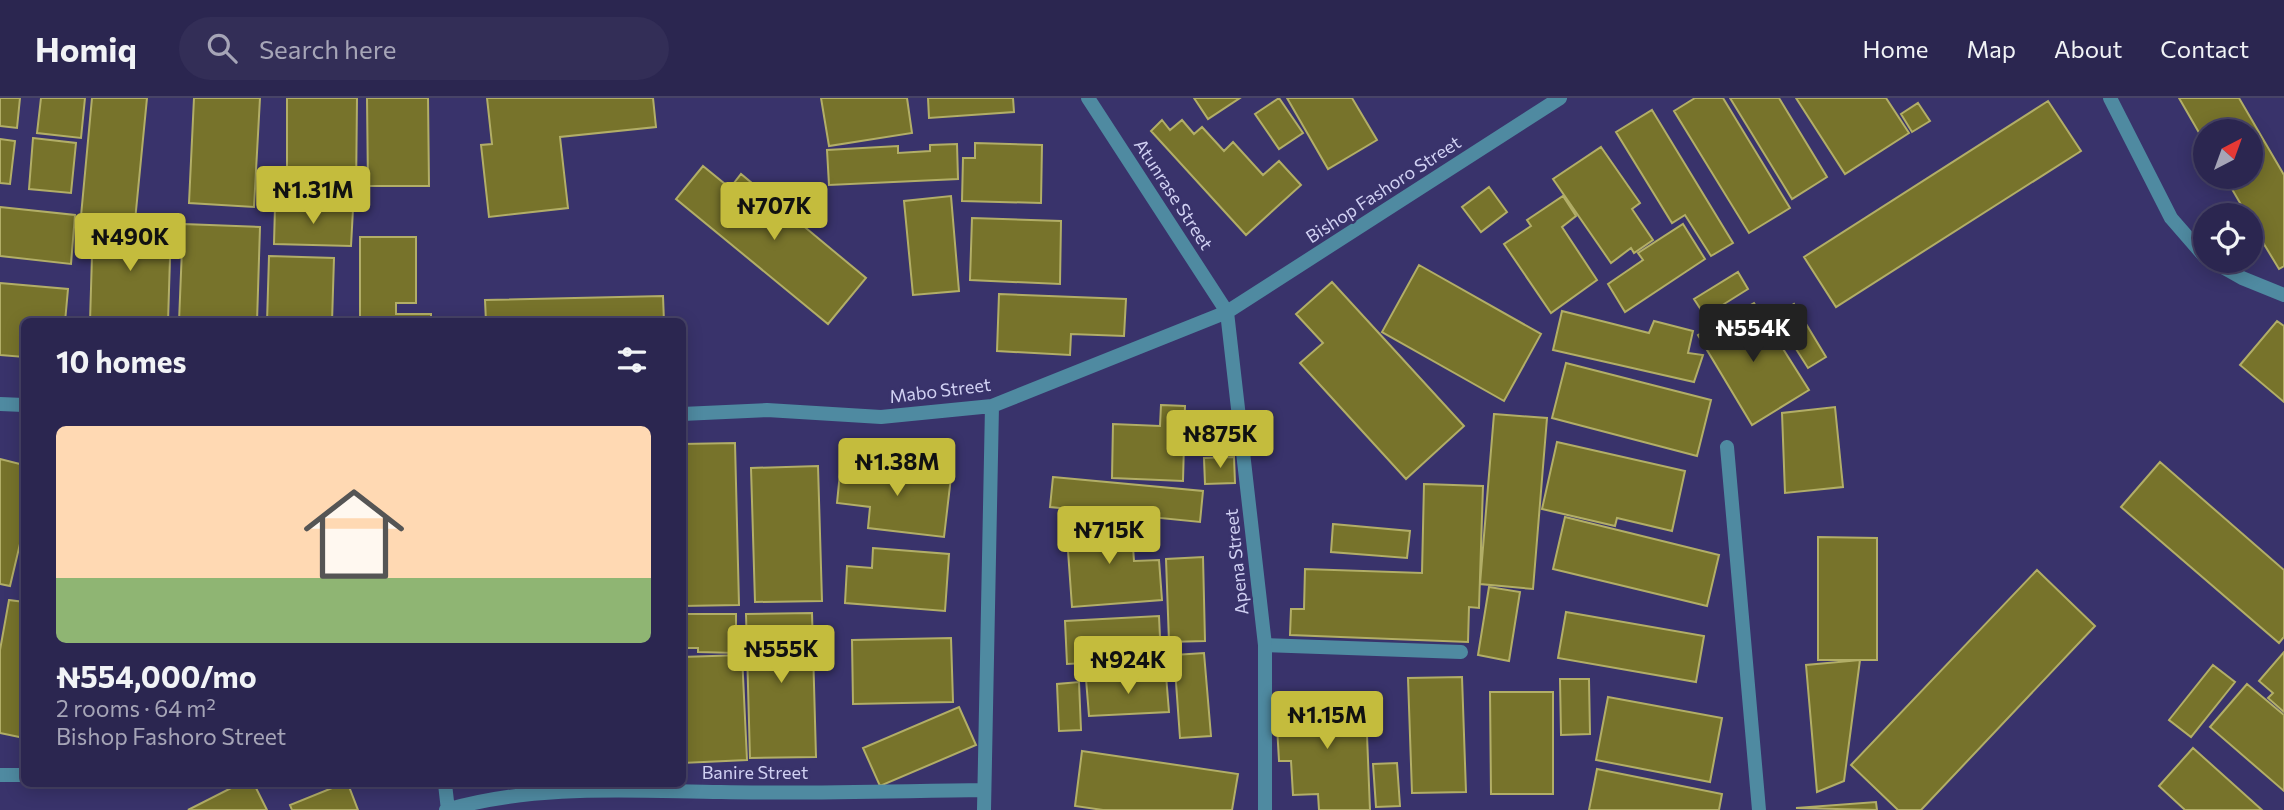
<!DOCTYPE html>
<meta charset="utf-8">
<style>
body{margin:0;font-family:Commissioner,sans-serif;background:#332e57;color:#f1f3f6;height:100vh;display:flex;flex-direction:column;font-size:26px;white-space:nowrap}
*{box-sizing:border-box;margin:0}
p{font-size:23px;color:#a6a5b7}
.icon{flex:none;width:38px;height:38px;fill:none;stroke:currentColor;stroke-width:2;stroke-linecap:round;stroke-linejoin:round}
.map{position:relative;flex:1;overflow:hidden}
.panel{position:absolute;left:21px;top:220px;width:665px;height:469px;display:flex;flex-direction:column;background:#2b2650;border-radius:10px;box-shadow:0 4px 18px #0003,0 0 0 2px #474367}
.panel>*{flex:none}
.needle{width:46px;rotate:41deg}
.tools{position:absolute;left:2193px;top:21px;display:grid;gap:14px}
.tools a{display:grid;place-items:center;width:70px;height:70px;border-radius:50%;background:#2b2650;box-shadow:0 4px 18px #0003,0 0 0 2px #474367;font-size:35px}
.price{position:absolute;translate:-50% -60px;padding:0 16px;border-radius:7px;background:#c4bc3d;color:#111;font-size:23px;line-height:46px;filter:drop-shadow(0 2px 4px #0008)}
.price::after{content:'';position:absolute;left:50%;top:42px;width:21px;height:16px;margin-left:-10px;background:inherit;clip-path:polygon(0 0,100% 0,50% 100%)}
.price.on{background:#222;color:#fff}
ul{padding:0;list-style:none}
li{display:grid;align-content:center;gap:14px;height:371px;padding:0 35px}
li span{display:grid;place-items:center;height:217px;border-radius:10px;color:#555}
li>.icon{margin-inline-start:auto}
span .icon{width:126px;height:126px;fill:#fffc;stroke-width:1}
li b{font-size:30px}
h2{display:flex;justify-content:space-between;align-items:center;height:84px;padding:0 35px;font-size:30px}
header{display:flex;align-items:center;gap:42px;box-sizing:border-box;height:98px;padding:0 35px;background:#2b2650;border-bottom:2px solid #474367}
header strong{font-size:33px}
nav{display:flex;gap:38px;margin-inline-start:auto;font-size:24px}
.search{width:490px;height:63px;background:#332e57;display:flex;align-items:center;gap:18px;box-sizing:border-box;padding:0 24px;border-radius:38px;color:#a6a5b7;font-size:26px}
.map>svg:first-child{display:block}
.building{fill:#77732b;stroke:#b2ae67;stroke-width:2}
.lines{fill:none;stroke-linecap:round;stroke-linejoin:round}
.lane{stroke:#4f8aa1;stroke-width:14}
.street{stroke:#4f8aa1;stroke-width:14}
.labels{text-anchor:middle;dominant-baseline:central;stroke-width:5;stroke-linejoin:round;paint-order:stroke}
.street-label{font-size:18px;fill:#d1d1f3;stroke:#39336b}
</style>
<header>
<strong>Homiq</strong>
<div class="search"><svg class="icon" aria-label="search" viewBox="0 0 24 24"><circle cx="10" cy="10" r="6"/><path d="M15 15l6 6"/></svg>Search here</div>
<nav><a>Home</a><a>Map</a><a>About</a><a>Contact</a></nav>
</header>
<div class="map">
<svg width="2284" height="712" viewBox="0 0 2284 712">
<rect width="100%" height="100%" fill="#39336b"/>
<path class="building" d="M0 0H20L17 30 0 28Z
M41 0H85L81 40 37 35Z
M92 0H147L135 123 81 118Z
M194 0H260L254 109 189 105Z
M287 0H357L356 97 287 96Z
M367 0H428L429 88H368Z
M487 0H653L656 29 560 39 568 110 489 119 481 47 492 46Z
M821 0H907L912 35 829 48Z
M928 0H1013L1014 14 929 20Z
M1194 0H1240L1208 21Z
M1279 0 1303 35 1279 51 1255 16Z
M1287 0H1352L1377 42 1328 71Z
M1695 0H1723L1790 110 1749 135 1674 13Z
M1730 0H1779L1827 79 1792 101Z
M1796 0H1886L1909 35 1845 76Z
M2179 0H2239L2284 77V168L2279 171 2250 123V117H2247L2225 79H2250V33H2205V45Z
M2048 3 2081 53 1836 209 1804 159Z
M1918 5 1930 23 1912 34 1901 16Z
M1652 12 1733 145 1711 158 1685 117 1672 125 1616 34Z
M1162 22 1170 32 1182 22 1194 36 1202 29 1224 53 1233 44 1263 77 1279 63 1301 87 1246 137 1151 33Z
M33 40 76 45 71 95 29 91Z
M0 41 15 43 10 86 0 85Z
M975 45 1042 47 1041 105 962 103 963 60H975Z
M957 46 958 81 829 87 827 52 898 48V55L930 53V47Z
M1601 49 1640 105 1632 111 1653 142 1634 155 1631 150 1611 165 1553 81Z
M703 68 730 90 741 76 866 180 828 226 676 101Z
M1489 89 1507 114 1481 134 1462 109Z
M951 98 959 193 913 197 904 103Z
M1563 98 1576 118 1562 129 1597 182 1551 215 1504 146 1531 128 1527 122Z
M275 108 353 111 351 148 274 146Z
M0 109 75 117 71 166 0 158Z
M972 120 1061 123 1060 186 970 182Z
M93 124 171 128 168 224H90Z
M183 126 260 129 257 224H179Z
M1683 126 1705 161 1625 214 1608 186 1643 162 1638 155Z
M360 139H416V205H396V216H431V224H360Z
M269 158 334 160 332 224H267Z
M1419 167 1541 236 1504 303 1382 234Z
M1738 174 1748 191 1705 218 1694 201Z
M1332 184 1464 328 1406 381 1300 265 1323 245 1296 216Z
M0 185 68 191 65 224H24V259L0 257Z
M999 196 1126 201 1124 238 1071 236 1070 257 997 253Z
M663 198 664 224H486L485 202Z
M1754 205 1809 292 1752 327 1698 237Z
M1794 206 1826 259 1808 270 1775 218Z
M1562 213 1649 235 1654 223 1693 233 1688 255 1703 257 1694 284 1553 252Z
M2277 223 2284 228V304L2240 267Z
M1566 265 1711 302 1697 358 1552 320Z
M1161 307 1185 308 1183 383 1112 380 1113 326 1160 328Z
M1835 309 1843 389 1785 395 1782 315Z
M1494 316 1547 320 1533 491 1480 486Z
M1557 344 1685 373 1672 433 1617 420 1615 428 1542 411Z
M735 345 739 507 682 508V346Z
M1234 359 1235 385 1205 386 1204 360Z
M0 361 24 367V429L10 488 0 486Z
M2160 364 2284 472V539L2279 545 2121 409Z
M841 365 951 379 944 439 868 430 870 409 837 405Z
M818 368 822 503 755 504 751 370Z
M1053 379 1203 393 1200 424 1050 409Z
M1424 386 1483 388 1479 510 1469 509 1468 544 1290 537 1291 511H1304L1305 471 1422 475Z
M1565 419 1719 457 1707 508 1553 471Z
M1131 421 1134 463 1159 462 1162 502 1072 509 1066 425Z
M1333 426 1410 433 1407 460 1331 454Z
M1818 439 1877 440V562H1818Z
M873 450 949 456 945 513 845 505 847 468 872 470Z
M1203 459 1205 543 1169 544 1166 461Z
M2037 472 2095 528 1921 712H1898L1851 667Z
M1489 489 1520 494 1509 563 1478 557Z
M9 502 24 504V640L0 635V552Z
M1566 514 1704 538 1696 584 1558 560Z
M812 515 816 659 750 660 746 516Z
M682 516H736V555L698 554V550H682Z
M1159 518 1161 561 1067 566 1065 523Z
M951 540 953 604 853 606 852 542Z
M2284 554V614L2268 600 2273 595 2259 583Z
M1204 555 1211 638 1180 640 1174 557Z
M742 557 747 662 682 665V559Z
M1860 562 1844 683 1817 694 1806 567Z
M2213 567 2235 584 2191 639 2169 622Z
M1166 577 1169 614 1089 618 1086 581Z
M1462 579 1466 694 1412 695 1408 580Z
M1560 581H1589L1590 636 1561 637Z
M1079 584 1081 632 1059 633 1057 586Z
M2247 586 2284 617V693L2210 629Z
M1490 594H1553V696H1491Z
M1360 597 1362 637H1367L1370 712H1319L1318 696 1293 697 1291 663H1279L1277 628 1290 627 1289 600Z
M1608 599 1722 620 1710 684 1596 662Z
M959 609 976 647 880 688 863 650Z
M2193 650 2262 712H2185L2159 688Z
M1082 653 1238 676 1232 712H1103L1075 708Z
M1397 665 1400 708 1376 709 1373 666Z
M1597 671 1722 696 1719 712H1589Z
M239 686H254L267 712H188Z
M342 686H348L358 712H292L290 707Z
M1876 704 1877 712 1796 710Z"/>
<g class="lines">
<path class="lane" d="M1265 547 1461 554"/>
<path class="street" d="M1088 0 1227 214 1265 547V712
M2110 0 2171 120 2205 159
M2212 163 2242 180 2284 197
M0 306 24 307
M682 316 767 312 881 319 992 308 1227 214 1560 0
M1727 349 1759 712
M0 677H24
M445 686 448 712
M446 712C536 686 629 693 721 694 808 696 896 693 983 692
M984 712 992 308"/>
</g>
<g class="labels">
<g class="street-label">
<text transform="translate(1383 91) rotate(-33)">Bishop Fashoro Street</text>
<text transform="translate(1174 96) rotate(57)">Atunrase Street</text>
<text transform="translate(940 292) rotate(-7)">Mabo Street</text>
<text transform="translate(1236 464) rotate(-96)">Apena Street</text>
<text x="755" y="674">Banire Street</text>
</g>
</g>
</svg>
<div class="tools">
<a><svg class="needle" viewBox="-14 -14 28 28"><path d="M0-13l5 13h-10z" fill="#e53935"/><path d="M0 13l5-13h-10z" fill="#a6a5b7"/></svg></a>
<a><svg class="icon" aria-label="locate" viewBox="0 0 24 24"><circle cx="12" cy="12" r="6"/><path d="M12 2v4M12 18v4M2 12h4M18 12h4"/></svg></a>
</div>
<b class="price" style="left:313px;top:128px">₦1.31M</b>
<b class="price" style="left:774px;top:144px">₦707K</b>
<b class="price" style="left:130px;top:175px">₦490K</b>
<b class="price on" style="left:1753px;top:266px">₦554K</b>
<b class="price" style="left:1220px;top:372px">₦875K</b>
<b class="price" style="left:897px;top:400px">₦1.38M</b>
<b class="price" style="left:1109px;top:468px">₦715K</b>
<b class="price" style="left:781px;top:587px">₦555K</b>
<b class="price" style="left:1128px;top:598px">₦924K</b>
<b class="price" style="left:1327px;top:653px">₦1.15M</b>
<section class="panel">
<h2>10 homes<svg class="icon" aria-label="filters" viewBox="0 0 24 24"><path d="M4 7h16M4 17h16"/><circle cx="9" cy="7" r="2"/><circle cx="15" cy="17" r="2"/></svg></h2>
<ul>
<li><span style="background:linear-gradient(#ffd9b3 70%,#8fb573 0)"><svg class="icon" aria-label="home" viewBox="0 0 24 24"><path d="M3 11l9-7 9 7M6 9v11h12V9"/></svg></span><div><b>₦554,000/mo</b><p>2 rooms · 64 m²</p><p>Bishop Fashoro Street</p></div></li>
</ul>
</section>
</div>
